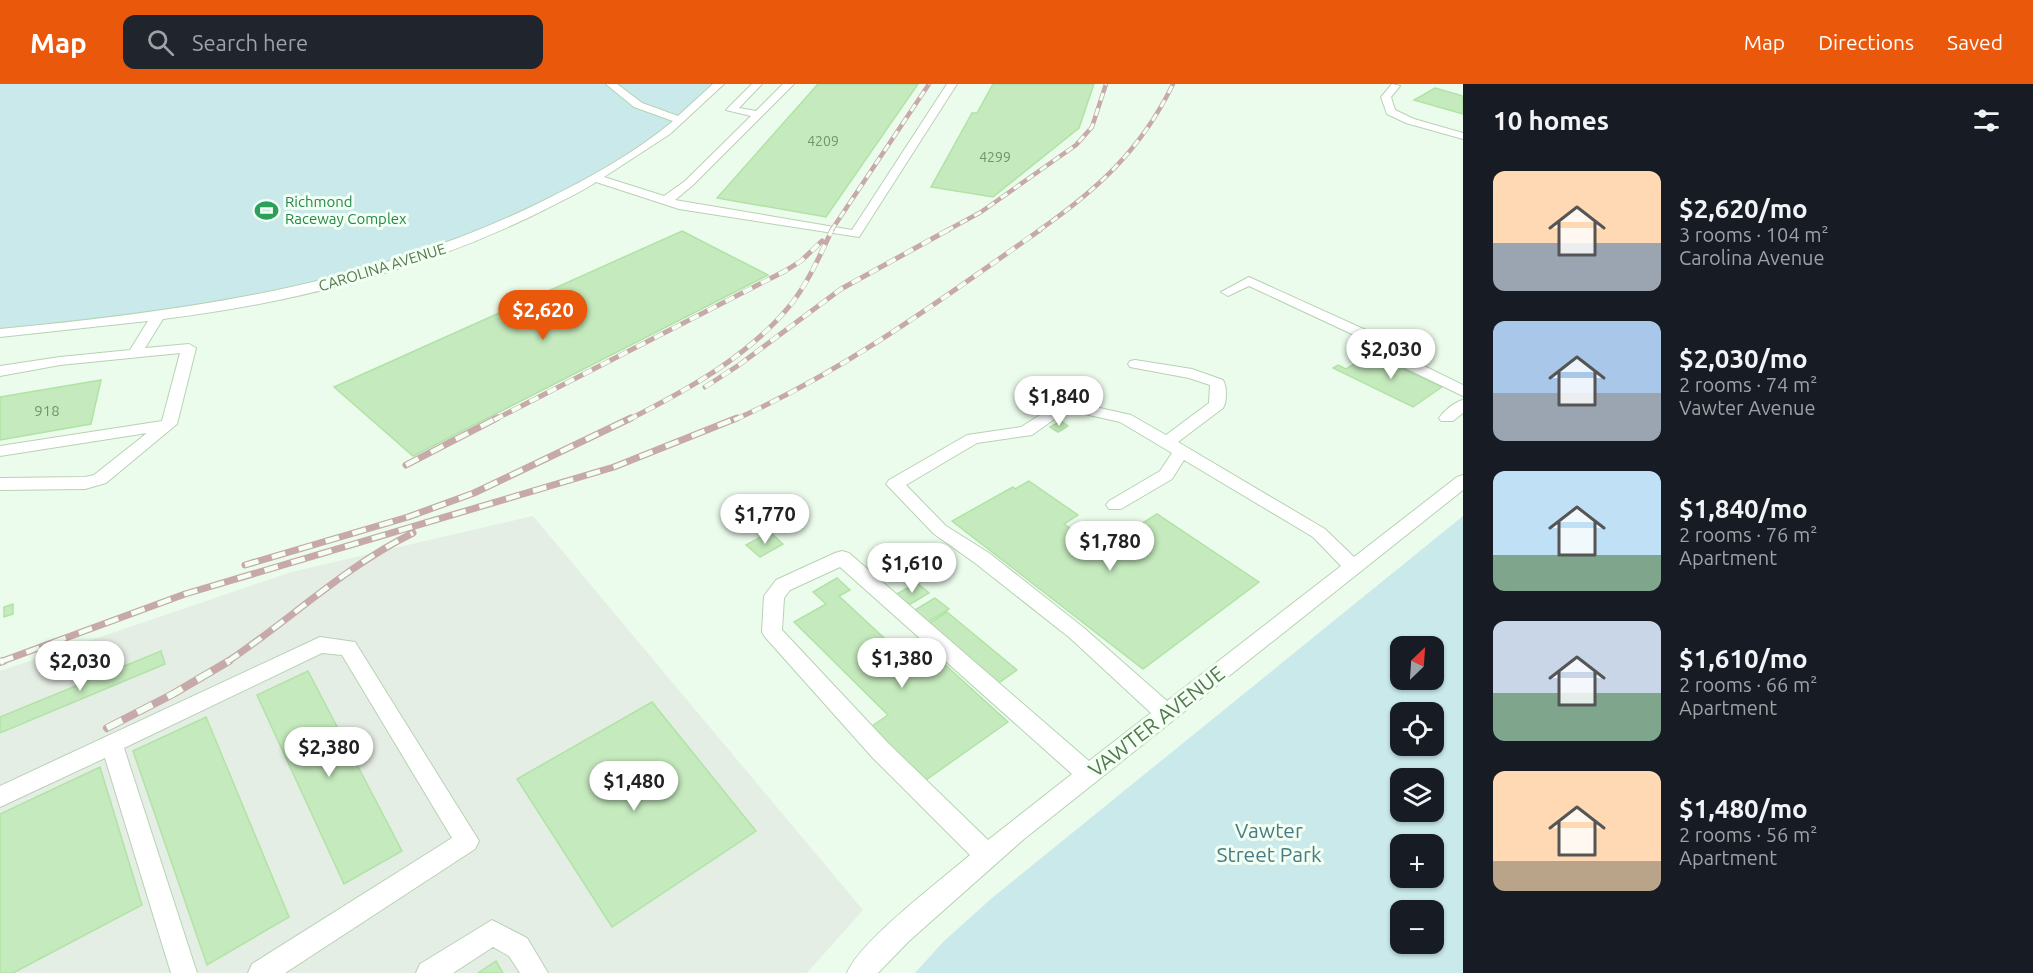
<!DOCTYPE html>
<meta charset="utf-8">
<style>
body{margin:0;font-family:Ubuntu,sans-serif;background:#20242c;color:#f1f3f6;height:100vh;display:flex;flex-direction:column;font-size:22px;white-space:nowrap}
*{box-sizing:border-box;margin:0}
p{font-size:20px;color:#9ea1a6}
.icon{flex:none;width:33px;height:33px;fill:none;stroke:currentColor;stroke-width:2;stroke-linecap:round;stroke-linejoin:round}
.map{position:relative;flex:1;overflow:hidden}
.details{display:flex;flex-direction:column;background:#171b24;width:570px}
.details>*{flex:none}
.needle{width:39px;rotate:25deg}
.buttons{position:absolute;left:1390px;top:552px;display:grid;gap:12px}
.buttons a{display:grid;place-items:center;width:54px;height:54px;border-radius:12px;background:#171b24;box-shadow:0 2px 4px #0004;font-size:30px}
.price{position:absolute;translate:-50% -51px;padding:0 14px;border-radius:21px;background:#fff;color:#222;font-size:20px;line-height:39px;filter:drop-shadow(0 2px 3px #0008)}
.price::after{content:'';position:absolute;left:50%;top:36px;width:18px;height:14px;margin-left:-9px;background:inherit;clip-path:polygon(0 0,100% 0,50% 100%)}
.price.current{background:#ea580c;color:#fff}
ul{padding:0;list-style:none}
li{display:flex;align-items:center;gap:18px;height:150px;padding:0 30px}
li span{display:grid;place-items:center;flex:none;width:168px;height:120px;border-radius:12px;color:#555}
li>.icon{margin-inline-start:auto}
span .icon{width:72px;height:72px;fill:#fffc;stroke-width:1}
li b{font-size:26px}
h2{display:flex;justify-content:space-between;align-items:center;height:72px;padding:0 30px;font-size:26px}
header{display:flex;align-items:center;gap:36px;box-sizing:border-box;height:84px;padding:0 30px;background:#ea580c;color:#fff}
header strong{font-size:28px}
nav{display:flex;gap:33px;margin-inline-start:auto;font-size:21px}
.search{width:420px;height:54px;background:#20242c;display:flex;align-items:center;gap:15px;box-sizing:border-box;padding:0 21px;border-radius:12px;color:#9ea1a6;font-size:22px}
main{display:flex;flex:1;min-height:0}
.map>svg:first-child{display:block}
.industrial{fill:#e5eee4}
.green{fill:#c9e9ea;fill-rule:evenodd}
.building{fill:#c5eabd;stroke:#b0e3a5;stroke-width:1.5}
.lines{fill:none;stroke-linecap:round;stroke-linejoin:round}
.minor-casing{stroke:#b7d2b3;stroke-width:2}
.minor{fill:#fff;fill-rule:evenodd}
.rail-far3-casing{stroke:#c7a9a9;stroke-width:4.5}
.rail-far2-casing{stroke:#c7a9a9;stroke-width:5}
.rail-far1-casing{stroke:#c7a9a9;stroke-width:7}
.rail-casing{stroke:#c7a9a9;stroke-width:8}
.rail-far3{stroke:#f2fff3;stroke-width:3;stroke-dasharray:8;stroke-linecap:butt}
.rail-far2{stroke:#f2fff3;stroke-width:4;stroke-dasharray:10;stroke-linecap:butt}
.rail-far1{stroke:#f2fff3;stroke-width:4.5;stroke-dasharray:14;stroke-linecap:butt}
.rail{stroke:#f2fff3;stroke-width:6;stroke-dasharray:17;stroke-linecap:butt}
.labels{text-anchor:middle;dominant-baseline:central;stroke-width:6;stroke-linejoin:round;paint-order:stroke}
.far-number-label{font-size:14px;fill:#72946a}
.far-leisure-label{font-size:15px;fill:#27864d;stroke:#f2fff3;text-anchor:start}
.far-street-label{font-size:15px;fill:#57784e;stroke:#f2fff3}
.number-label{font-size:15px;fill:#72946a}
.near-street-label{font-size:21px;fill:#57784e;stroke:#f2fff3}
.near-park-label{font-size:21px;fill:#497a83;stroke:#f2fff3}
</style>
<header>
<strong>Map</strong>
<div class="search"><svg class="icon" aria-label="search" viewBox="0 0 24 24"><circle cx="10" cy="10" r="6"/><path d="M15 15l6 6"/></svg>Search here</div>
<nav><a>Map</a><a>Directions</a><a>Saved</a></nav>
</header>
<main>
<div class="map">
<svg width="1463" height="889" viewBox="0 0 1463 889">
<rect width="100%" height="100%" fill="#ecfcec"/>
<path class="industrial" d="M533 432 863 826 807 889H0V587L291 488Z"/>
<path class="green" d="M0 0H719L670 45 595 94 459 159 262 215 0 249Z
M1463 432V889H915L943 858 992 814ZM1401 562H1434V596H1401ZM1401 628H1434V662H1401ZM1401 694H1434V728H1401ZM1401 760H1434V794H1401ZM1401 826H1434V860H1401Z"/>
<path class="building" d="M818 0H918L826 133 717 114Z
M993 0H1094L1079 44 993 113 931 103 972 29H977Z
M1435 4 1463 12V30L1414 16Z
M682 147 768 191 413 372 334 303Z
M1371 270 1442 303 1413 323 1333 284 1338 281 1346 285Z
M101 296 91 340 0 356V313Z
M1061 337 1068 342 1058 348 1050 343Z
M1029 397 1078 431 1064 440 1110 472 1150 446 1141 440 1157 430 1259 498 1143 585 952 437 1013 403 1015 405Z
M770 448 783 460 760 473 746 461Z
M837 494 850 506 839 512 912 580 931 568 1008 638 923 698 869 644 888 631 794 538 826 520 813 508Z
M917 499 929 509 907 522 895 511Z
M935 514 949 525 928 538 915 526Z
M13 520V530L4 533V523Z
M947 528 1017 586 997 600 927 541Z
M161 567 165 580 0 649V633Z
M308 587 402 767 344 800 257 611Z
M652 618 756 747 612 843 517 695Z
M206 633 289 833 207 881 133 667Z
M100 683 142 821 13 889H0V730Z
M496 877 503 889H478Z"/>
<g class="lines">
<defs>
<path id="minor" d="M606 0H617L642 19 678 32 713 0H724L670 50 604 93 664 112 685 97 751 32 726 26 752 0H762L739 24 756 27 783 0H794L693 101 675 116 852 146 947 0H957L859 153 679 125 596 98C580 109 561 117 544 126 426 185 294 219 163 235L145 264 189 260 196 264 177 340 106 399 85 405 0 406V394L85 393 94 391 147 349 0 372V362L162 337 180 269 60 281 0 292V282L60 273 130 266 148 237 0 253V245C188 227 374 201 545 116 589 94 635 69 673 37L634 23Z
M1392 0 1400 2 1391 13 1395 26 1414 35 1463 49V55L1406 39 1387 30 1381 13Z
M1249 193 1410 266 1416 278 1463 301V312L1405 284 1399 272 1249 202 1228 212 1221 208Z
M1135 276 1192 285 1223 296C1227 302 1227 318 1223 324L1178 358 1325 445 1354 473 1457 393 1463 391V406L1024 755 909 857 878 889H847C860 857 941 796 970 771L872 673 765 553 762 548 764 512 776 496 835 469 842 467 849 469 1089 677 1151 629 1070 554 975 479 934 450 886 400 889 396 967 351 1021 343 1064 316 1131 331 1166 351 1209 319 1210 301 1189 294 1130 283 1128 280 1130 277ZM1067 326 1120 338 1172 369 1160 387 1109 417 1106 421 1109 425H1121L1172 395 1184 376 1313 453 1341 482 1167 617 1084 544 989 469 946 442 906 401 977 359 1032 351ZM840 483 1072 690 988 756 888 659 782 546 784 514 790 506Z
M1463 316V329L1453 337H1441L1439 334C1444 327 1454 318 1463 316Z
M320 553 355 558 479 757 475 765 285 889H248L252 880 452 754 342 571 322 569 124 664 197 889H171L105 674 0 723V702Z
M492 836 527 854 548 889H520L509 872 493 863 453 889H416L420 880Z"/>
</defs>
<use href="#minor" class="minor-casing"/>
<use href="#minor" class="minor"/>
<defs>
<path id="rail-far3" d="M831 147 929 0
M946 147 981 128 1076 61 1092 43 1106 0
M1038 147C1097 106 1141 66 1173 0"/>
<path id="rail-far2" d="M705 303 739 281 841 205 948 146
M494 336 785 187 801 177 822 157
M628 336C687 306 750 272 792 219 809 197 820 171 832 146
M734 336C845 287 942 215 1040 146"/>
<path id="rail-far1" d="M406 381 497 334
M245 481 408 433 474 409 631 334
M0 578 185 510 614 383 737 334
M227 578C290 536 344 483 413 449"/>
<path id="rail" d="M0 578 3 577
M107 644 173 610 229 577"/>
</defs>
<use href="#rail-far3" class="rail-far3-casing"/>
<use href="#rail-far2" class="rail-far2-casing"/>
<use href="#rail-far1" class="rail-far1-casing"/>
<use href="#rail" class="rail-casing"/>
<use href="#rail-far3" class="rail-far3"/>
<use href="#rail-far2" class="rail-far2"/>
<use href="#rail-far1" class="rail-far1"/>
<use href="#rail" class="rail"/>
</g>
<defs>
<symbol id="stadium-bare" viewBox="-9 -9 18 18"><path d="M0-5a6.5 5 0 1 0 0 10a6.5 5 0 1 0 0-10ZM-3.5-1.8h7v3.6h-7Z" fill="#2e9e5b" stroke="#f2fff3" stroke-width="2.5" paint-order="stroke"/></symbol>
</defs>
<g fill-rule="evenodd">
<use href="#stadium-bare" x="250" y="110" width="33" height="33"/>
</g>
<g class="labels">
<g class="far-number-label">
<text x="823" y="57">4209</text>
<text x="995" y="73">4299</text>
</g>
<g class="far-leisure-label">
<text x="285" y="117">Richmond<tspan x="285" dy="17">Raceway Complex</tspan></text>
</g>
<g class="far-street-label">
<text transform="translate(382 183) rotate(-17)">CAROLINA AVENUE</text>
</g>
<g class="number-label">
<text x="47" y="326">918</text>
</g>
<g class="near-street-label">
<text transform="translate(1156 637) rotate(-38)">VAWTER AVENUE</text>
</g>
<g class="near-park-label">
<text x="1269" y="746">Vawter<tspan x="1269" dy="24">Street Park</tspan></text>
</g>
</g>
</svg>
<div class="buttons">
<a><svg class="needle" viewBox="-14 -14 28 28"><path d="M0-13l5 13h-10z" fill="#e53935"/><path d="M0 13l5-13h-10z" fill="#9ea1a6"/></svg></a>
<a><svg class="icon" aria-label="locate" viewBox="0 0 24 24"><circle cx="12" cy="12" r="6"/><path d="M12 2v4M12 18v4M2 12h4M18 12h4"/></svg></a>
<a><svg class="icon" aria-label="layers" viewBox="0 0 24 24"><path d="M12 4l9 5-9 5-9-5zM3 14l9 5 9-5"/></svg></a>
<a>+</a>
<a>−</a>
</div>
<b class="price current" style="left:543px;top:257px">$2,620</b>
<b class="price" style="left:1391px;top:296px">$2,030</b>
<b class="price" style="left:1059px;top:343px">$1,840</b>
<b class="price" style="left:765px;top:461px">$1,770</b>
<b class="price" style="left:1110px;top:488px">$1,780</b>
<b class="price" style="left:912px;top:510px">$1,610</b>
<b class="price" style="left:902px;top:605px">$1,380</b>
<b class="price" style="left:80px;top:608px">$2,030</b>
<b class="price" style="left:329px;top:694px">$2,380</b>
<b class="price" style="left:634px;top:728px">$1,480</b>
</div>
<section class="details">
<h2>10 homes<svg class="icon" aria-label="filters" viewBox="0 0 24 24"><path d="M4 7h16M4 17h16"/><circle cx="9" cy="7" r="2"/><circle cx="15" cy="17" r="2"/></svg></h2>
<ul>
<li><span style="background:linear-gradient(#ffd9b3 60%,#9aa5b1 0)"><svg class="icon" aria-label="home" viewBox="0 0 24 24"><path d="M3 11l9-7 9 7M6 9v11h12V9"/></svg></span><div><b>$2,620/mo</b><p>3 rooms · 104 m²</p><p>Carolina Avenue</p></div></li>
<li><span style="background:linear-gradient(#a9c7e8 60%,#9aa5b1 0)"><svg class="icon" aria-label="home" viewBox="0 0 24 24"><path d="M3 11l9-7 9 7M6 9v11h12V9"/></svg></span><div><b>$2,030/mo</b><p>2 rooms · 74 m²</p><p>Vawter Avenue</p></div></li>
<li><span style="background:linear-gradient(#bfe0f5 70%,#7fa58c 0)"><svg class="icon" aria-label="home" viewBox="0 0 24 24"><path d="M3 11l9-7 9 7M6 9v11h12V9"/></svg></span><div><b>$1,840/mo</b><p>2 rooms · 76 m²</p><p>Apartment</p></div></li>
<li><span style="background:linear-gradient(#c9d6e8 60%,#7fa58c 0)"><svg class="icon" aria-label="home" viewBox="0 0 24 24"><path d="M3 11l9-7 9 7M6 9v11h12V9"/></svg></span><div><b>$1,610/mo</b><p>2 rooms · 66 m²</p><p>Apartment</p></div></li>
<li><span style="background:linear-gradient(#ffd9b3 75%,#b9a48a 0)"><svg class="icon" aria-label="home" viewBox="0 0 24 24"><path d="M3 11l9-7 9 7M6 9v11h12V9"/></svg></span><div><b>$1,480/mo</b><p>2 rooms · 56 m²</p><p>Apartment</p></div></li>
</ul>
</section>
</main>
